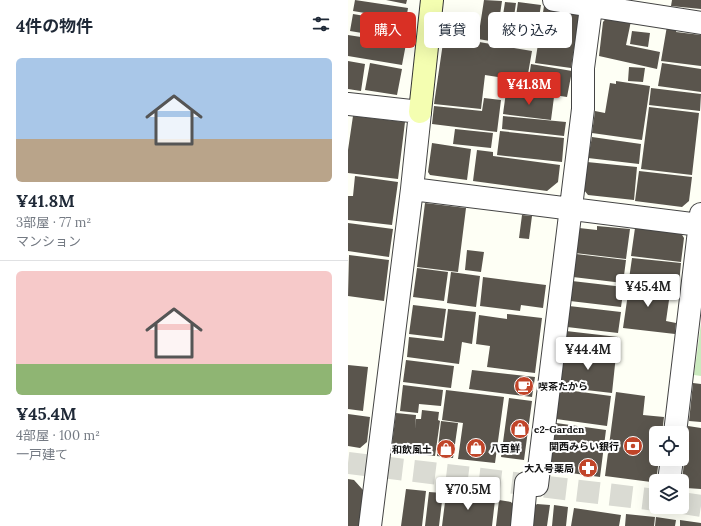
<!DOCTYPE html>
<html lang="ja">
<meta charset="utf-8">
<style>
body{margin:0;font-family:Lora,"Noto Sans JP",serif;background:#f2f2f3;color:#1f2937;height:100vh;display:flex;flex-direction:column;font-size:15px;white-space:nowrap}
*{box-sizing:border-box;margin:0}
p{font-size:13px;color:#747a83}
.icon{flex:none;width:22px;height:22px;fill:none;stroke:currentColor;stroke-width:2;stroke-linecap:round;stroke-linejoin:round}
.map{position:relative;flex:1;overflow:hidden}
.drawer{display:flex;flex-direction:column;background:#fff;width:348px}
.drawer>*{flex:none}
.guide{position:absolute;left:12px;top:12px;width:281px;height:36px;display:flex;gap:8px}
.controls{position:absolute;left:301px;top:426px;display:grid;gap:8px}
.controls a{display:grid;place-items:center;width:40px;height:40px;border-radius:6px;background:#fff;box-shadow:0 4px 16px #0002;font-size:20px}
.price{position:absolute;translate:-50% -34px;padding:0 9px;border-radius:4px;background:#fff;color:#222;font-size:13px;line-height:26px;filter:drop-shadow(0 1px 2px #0008)}
.price::after{content:'';position:absolute;left:50%;top:24px;width:12px;height:9px;margin-left:-6px;background:inherit;clip-path:polygon(0 0,100% 0,50% 100%)}
.price.current{background:#d93025;color:#fff}
ul{padding:0;list-style:none}
li{display:grid;align-content:center;gap:8px;height:212px;padding:0 16px}
li+li{border-top:1px solid #e0e1e3}
li span{display:grid;place-items:center;height:124px;border-radius:6px;color:#555}
li>.icon{margin-inline-start:auto}
span .icon{width:72px;height:72px;fill:#fffc;stroke-width:1}
li b{font-size:17px}
h2{display:flex;justify-content:space-between;align-items:center;height:48px;padding:0 16px;font-size:17px}
.chip{padding:0 14px;border-radius:6px;background:#fff;box-shadow:0 4px 16px #0002;font-size:14px;line-height:36px}
.chip.current{background:#d93025;color:#fff}
main{display:flex;flex:1;min-height:0}
.map>svg:first-child{display:block}
.green{fill:#caeabe}
.building{fill:#5a554d}
.lines{fill:none;stroke-linecap:round;stroke-linejoin:round}
.street-tunnel{stroke:#dadbd3;stroke-width:22;stroke-dasharray:22 11;stroke-linecap:butt}
.street-casing{stroke:#444;stroke-width:24}
.secondary-casing{stroke:#333;stroke-width:24}
.street{stroke:#fff;stroke-width:22}
.secondary{stroke:#f4feb1;stroke-width:22}
.labels{text-anchor:middle;dominant-baseline:central;stroke-width:4;stroke-linejoin:round;paint-order:stroke}
.poi-label{font-size:10px;font-weight:bold;fill:#111;stroke:#fff;text-anchor:start}
</style>
<main>
<section class="drawer">
<h2>4件の物件<svg class="icon" aria-label="filters" viewBox="0 0 24 24"><path d="M4 7h16M4 17h16"/><circle cx="9" cy="7" r="2"/><circle cx="15" cy="17" r="2"/></svg></h2>
<ul>
<li><span style="background:linear-gradient(#a9c7e8 65%,#b9a48a 0)"><svg class="icon" aria-label="home" viewBox="0 0 24 24"><path d="M3 11l9-7 9 7M6 9v11h12V9"/></svg></span><div><b>¥41.8M</b><p>3部屋 · 77 m²</p><p>マンション</p></div></li>
<li><span style="background:linear-gradient(#f6c9c9 75%,#8fb573 0)"><svg class="icon" aria-label="home" viewBox="0 0 24 24"><path d="M3 11l9-7 9 7M6 9v11h12V9"/></svg></span><div><b>¥45.4M</b><p>4部屋 · 100 m²</p><p>一戸建て</p></div></li>
</ul>
</section>
<div class="map">
<svg width="353" height="526" viewBox="0 0 353 526">
<rect width="100%" height="100%" fill="#fefff5"/>
<path class="green" d="M353 323V376L346 375Z"/>
<path class="building" d="M7 0 60 8 58 20 5 11Z
M38 0H59L58 4Z
M136 0 154 1 148 42 130 39Z
M324 0H353V9L323 6Z
M157 2 168 3 162 43 151 42Z
M170 2 193 5 186 48 164 45Z
M196 6 228 10 231 15 223 68 187 63Z
M5 14 59 23 56 40 2 31Z
M260 16 283 21 278 45 312 52 309 69 251 56 255 22Z
M319 26 329 27 328 32 353 35V66L313 61Z
M284 31 302 33 300 47 282 44Z
M0 35 58 44 54 65 0 56Z
M96 36 184 51 177 91 155 88 156 78 137 75 133 109 86 104Z
M0 61 17 64 13 91 0 89Z
M22 63 54 69 49 95 17 90Z
M314 63 353 69V92L310 86Z
M183 64 224 71 219 97 179 91Z
M281 67 297 68 295 82 280 81Z
M268 81 302 86 294 140 244 133 247 111 257 113 262 83 268 84Z
M303 88 353 94 352 111 301 105Z
M158 92 206 97 203 120 155 114Z
M136 98 153 100 149 132 84 124 86 106 134 111Z
M301 107 351 113 344 175 293 169Z
M5 116 57 122 50 179 0 173V150Z
M155 116 218 122 216 136 154 129Z
M107 129 145 133 143 148 105 144Z
M152 131 216 138 214 162 149 155Z
M244 137 293 144 291 164 240 158Z
M84 143 123 149 119 180 82 175 80 172Z
M129 150 145 152V156L212 165 210 182 199 191 125 181Z
M239 162 289 167 286 200 240 195 236 190Z
M291 171 344 177 341 201 334 207 287 201Z
M7 176 50 182 44 225 0 220V196H5Z
M77 203 118 208 110 272 69 267Z
M174 215 184 216 181 239 171 238Z
M0 223 45 229 41 257 0 251Z
M249 226 282 229 278 259 227 253 231 228 249 230Z
M287 228 333 233 336 238 333 262 283 256Z
M119 250 136 252 133 272 117 270Z
M228 254 278 260 275 283 225 277Z
M1 255 41 260 36 301 0 296Z
M284 258 333 263 331 284 281 279Z
M69 268 100 272 96 301 65 297Z
M103 272 132 276 128 307 99 303Z
M135 277 198 285 195 308 173 305 172 311 132 306Z
M282 280 323 286 318 321 328 323 327 334 275 328Z
M224 281 276 287 273 307 222 301Z
M65 305 98 309 94 338 61 334Z
M221 306 273 312 270 333 219 327Z
M100 309 128 312 124 344 114 342 111 364 59 357 61 337 96 341Z
M159 314 194 318 187 373 139 367 142 346 128 344 131 315 159 319Z
M218 331 270 337 268 353 216 347Z
M217 349 268 355 264 393 212 387Z
M58 360 106 366 103 388 55 382Z
M0 365 20 367 15 411 0 409Z
M124 370 187 377 184 397 121 389Z
M345 383 353 384V422L341 421Z
M55 385 95 390 93 406 71 404 70 413 52 411Z
M211 389 263 396 259 426 208 419Z
M98 390 156 397 147 463 110 459 115 423 94 420Z
M268 392 297 396 295 415 316 417 314 433H308V459H311L309 474 303 482 257 476Z
M161 398 184 401 176 460 153 457Z
M74 410 91 412 90 420 92 421 87 456 51 452 44 444 48 413 68 415 67 429 68 419H73Z
M0 414 22 417 19 442 12 448 0 446Z
M93 421 110 423 105 458 89 456Z
M208 423 258 430 252 477 208 471 203 463Z
M340 426 353 428V489L338 488 334 481Z
M0 479 6 480 15 490 11 526H0Z
M58 489 78 491 74 526H53Z
M81 492 95 493 91 526H77Z
M98 494 147 500 144 526H94Z
M151 500 163 502 168 508 166 526H148Z
M189 504 202 505 199 526H182L183 509Z
M206 505 220 507 218 526H204Z
M226 508 273 515 271 526H223Z
M278 514 307 517 306 526H277Z
M308 517 328 520 327 526H307Z
M332 520 353 523V526H332Z"/>
<g class="lines">
<path class="street-tunnel" d="M0 463 308 500
M334 503 353 506"/>
<defs>
<path id="street" d="M206 0 353 23
M0 104 72 112 64 189 22 526
M64 189 352 225
M327 433 353 214
M321 481 324 459
M189 485 235 109V68L244 0
M174 526 178 483"/>
<path id="secondary" d="M72 112 84 0"/>
</defs>
<use href="#street" class="street-casing"/>
<use href="#secondary" class="secondary-casing"/>
<use href="#street" class="street"/>
<use href="#secondary" class="secondary"/>
</g>
<defs>
<symbol id="cafe-disc" viewBox="-11 -11 22 22"><circle r="9.5" fill="#c14529" stroke="#fff"/><path d="M-5.5-4.5H6V0H3Q3 3.5 0 3.5H-2.5Q-5.5 3.5-5.5 0ZM3-3.2v2h1.7v-2ZM-6 4.5H4V6H-6Z" fill="#fff"/></symbol>
<symbol id="shop-disc" viewBox="-11 -11 22 22"><circle r="9.5" fill="#c14529" stroke="#fff"/><path d="M-5-2.5h2.3a2.7 3.5 0 0 1 5.4 0H5L5.5 6h-11ZM-1.5-2.5h3a1.5 2.3 0 0 0-3 0Z" fill="#fff"/></symbol>
<symbol id="bank-disc" viewBox="-11 -11 22 22"><circle r="9.5" fill="#c14529" stroke="#fff"/><path d="M-6-4H6V4H-6ZM0-2.3a2.3 2.3 0 1 0 0 4.6a2.3 2.3 0 1 0 0-4.6Z" fill="#fff"/></symbol>
<symbol id="pharmacy-disc" viewBox="-11 -11 22 22"><circle r="9.5" fill="#c14529" stroke="#fff"/><path d="M-2-6h4v4h4v4h-4v4h-4v-4h-4v-4h4Z" fill="#fff"/></symbol>
</defs>
<g fill-rule="evenodd">
<use href="#cafe-disc" x="165" y="375" width="22" height="22"/>
<use href="#shop-disc" x="161" y="418" width="22" height="22"/>
<use href="#bank-disc" x="274" y="435" width="22" height="22"/>
<use href="#shop-disc" x="117" y="437" width="22" height="22"/>
<use href="#shop-disc" x="87" y="438" width="22" height="22"/>
<use href="#pharmacy-disc" x="229" y="457" width="22" height="22"/>
</g>
<g class="labels">
<g class="poi-label">
<text x="190" y="386">喫茶たから</text>
<text x="186" y="429">e2-Garden</text>
<text x="271" y="446" text-anchor="end">関西みらい銀行</text>
<text x="142" y="448">八百鮮</text>
<text x="84" y="449" text-anchor="end">和飲風土</text>
<text x="226" y="468" text-anchor="end">大入号薬局</text>
</g>
</g>
</svg>
<div class="controls">
<a><svg class="icon" aria-label="locate" viewBox="0 0 24 24"><circle cx="12" cy="12" r="6"/><path d="M12 2v4M12 18v4M2 12h4M18 12h4"/></svg></a>
<a><svg class="icon" aria-label="layers" viewBox="0 0 24 24"><path d="M12 4l9 5-9 5-9-5zM3 14l9 5 9-5"/></svg></a>
</div>
<b class="price current" style="left:181px;top:106px">¥41.8M</b>
<b class="price" style="left:300px;top:308px">¥45.4M</b>
<b class="price" style="left:240px;top:371px">¥44.4M</b>
<b class="price" style="left:120px;top:511px">¥70.5M</b>
<div class="guide">
<a class="chip current">購入</a>
<a class="chip">賃貸</a>
<a class="chip">絞り込み</a>
</div>
</div>
</main>
